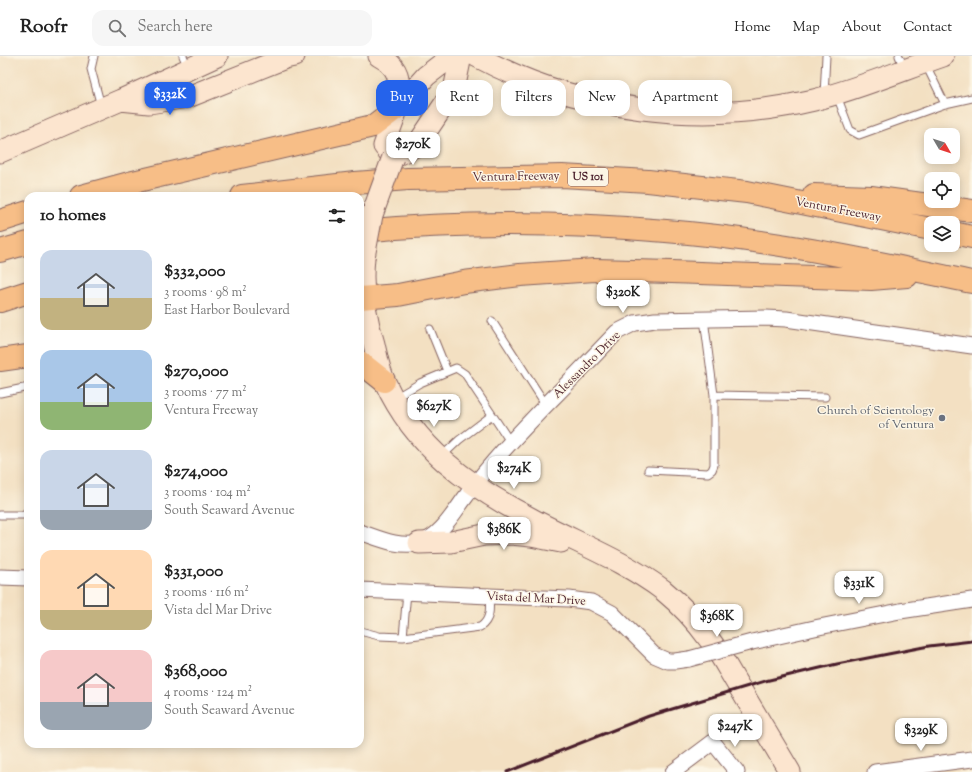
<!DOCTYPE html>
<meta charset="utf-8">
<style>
body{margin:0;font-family:"Sorts Mill Goudy",serif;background:#f6f6f6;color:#222;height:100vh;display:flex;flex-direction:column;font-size:15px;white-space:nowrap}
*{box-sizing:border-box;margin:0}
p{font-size:13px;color:#767676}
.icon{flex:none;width:22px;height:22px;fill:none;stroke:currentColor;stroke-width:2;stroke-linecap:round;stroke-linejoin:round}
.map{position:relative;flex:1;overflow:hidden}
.drawer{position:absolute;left:24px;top:136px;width:340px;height:556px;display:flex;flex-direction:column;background:#fff;border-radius:12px;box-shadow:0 2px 10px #0003}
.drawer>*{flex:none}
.hud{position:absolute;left:376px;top:24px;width:380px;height:36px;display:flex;gap:8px}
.needle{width:26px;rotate:129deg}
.buttons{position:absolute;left:924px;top:72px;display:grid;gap:8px}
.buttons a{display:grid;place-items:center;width:36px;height:36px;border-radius:8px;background:#fff;box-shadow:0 2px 10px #0003;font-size:20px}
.price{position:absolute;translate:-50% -34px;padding:0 9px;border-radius:8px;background:#fff;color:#222;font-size:13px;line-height:26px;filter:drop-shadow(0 1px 2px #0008)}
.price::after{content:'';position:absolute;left:50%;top:24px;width:12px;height:9px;margin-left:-6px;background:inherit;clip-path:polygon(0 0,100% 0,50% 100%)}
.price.active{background:#2563eb;color:#fff}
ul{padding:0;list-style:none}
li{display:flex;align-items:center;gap:12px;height:100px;padding:0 16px}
li span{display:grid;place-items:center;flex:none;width:112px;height:80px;border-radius:12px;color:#555}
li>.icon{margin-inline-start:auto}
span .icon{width:48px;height:48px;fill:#fffc;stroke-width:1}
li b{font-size:17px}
h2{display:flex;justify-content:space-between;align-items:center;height:48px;padding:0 16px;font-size:17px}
.tag{padding:0 14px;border-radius:12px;background:#fff;box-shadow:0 2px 10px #0003;font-size:14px;line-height:36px}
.tag.active{background:#2563eb;color:#fff}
header{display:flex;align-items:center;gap:24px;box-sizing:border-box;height:56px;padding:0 20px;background:#fff;border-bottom:1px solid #e0e0e0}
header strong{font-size:19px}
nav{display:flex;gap:22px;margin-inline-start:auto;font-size:14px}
.search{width:280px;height:36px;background:#f6f6f6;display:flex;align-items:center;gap:10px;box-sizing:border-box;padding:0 14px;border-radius:12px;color:#767676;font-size:15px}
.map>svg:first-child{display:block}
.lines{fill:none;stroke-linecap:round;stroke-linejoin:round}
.lane-casing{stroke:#856360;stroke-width:9}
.street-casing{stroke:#856360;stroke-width:17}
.secondary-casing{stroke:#856360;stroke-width:23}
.highway-casing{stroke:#856360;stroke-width:24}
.lane{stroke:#fff;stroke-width:7}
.street{stroke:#fff;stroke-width:15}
.secondary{stroke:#fce5cf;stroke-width:21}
.highway{stroke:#f7be87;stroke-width:22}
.rail{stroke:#4a1f2b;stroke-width:3}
.street-bridge-casing{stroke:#856360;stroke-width:17;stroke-linecap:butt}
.secondary-bridge-casing{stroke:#856360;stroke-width:23;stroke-linecap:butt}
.street-bridge{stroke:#fff;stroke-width:15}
.secondary-bridge{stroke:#fce5cf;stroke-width:21}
.worship-dot{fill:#6b7280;stroke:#fcf5e5;stroke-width:1.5}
.labels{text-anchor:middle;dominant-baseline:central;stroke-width:3;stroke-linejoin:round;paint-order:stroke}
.shield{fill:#fcf5e5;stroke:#7f5f63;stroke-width:1}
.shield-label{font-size:11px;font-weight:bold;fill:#4a1f2b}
.street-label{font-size:12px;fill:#4a1f2b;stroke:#fcf5e5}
.worship-label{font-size:12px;fill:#5b616d;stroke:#fcf5e5;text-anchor:end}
</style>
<header>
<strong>Roofr</strong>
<div class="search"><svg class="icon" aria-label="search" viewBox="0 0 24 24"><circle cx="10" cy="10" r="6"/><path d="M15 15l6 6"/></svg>Search here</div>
<nav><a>Home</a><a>Map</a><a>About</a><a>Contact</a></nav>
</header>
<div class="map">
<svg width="972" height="716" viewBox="0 0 972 716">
<rect width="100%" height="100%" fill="#fcf5e5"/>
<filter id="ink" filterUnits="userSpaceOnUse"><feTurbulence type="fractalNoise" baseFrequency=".025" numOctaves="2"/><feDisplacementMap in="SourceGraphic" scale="8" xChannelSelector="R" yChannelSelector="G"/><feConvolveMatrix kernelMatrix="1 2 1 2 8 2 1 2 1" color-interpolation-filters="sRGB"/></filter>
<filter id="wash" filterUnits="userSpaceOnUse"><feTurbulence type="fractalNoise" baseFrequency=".012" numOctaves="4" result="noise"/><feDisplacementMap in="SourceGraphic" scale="16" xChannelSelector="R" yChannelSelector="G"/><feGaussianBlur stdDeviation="0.9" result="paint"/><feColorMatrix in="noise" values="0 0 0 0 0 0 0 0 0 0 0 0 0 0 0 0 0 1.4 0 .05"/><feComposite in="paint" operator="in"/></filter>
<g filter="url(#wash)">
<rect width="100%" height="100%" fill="#f3e0c2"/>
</g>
<g filter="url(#ink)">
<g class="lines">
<defs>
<path id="lane" d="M94 0 91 13 101 50
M183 0 188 11
M899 0 904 12
M926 9 945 48
M824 39 826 0
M837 40 850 74 859 79 945 48 972 42
M704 263 714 339 825 341
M492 265 546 349
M430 273 447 315
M0 337 24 332 28 333
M395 342 420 327 456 312 465 318 511 387
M441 401 459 384 492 359
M648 414 708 417 712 414 714 409V339
M0 459H23L28 455
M360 575 379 580 403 581 480 571C491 564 490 552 489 540
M403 581 407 536"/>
<path id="street" d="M360 476C378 482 399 492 419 487 441 481 454 456 467 439 491 406 519 377 547 348 571 324 594 300 617 276L635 267 655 264 766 262 786 263 972 290
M0 521 28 522
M360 534 489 540 569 543 591 546 612 557 654 599 668 605H675L689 603
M752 586 819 571 900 555 972 544
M673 716 713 686 737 716
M875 716 972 703"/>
<path id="secondary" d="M379 0C403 13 399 27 398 51
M452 0 426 20 398 51 384 90 393 101 417 89 454 34 461 0
M476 0C577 55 701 71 814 44 858 33 900 15 943 0
M121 44 149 47 188 41 285 2 294 0
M0 96 121 44 217 0
M364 201C361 231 365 260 374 288 377 301 379 314 385 326 415 392 469 430 532 463 575 486 623 504 663 534 680 548 696 565 709 583 721 598 730 617 741 634 757 661 774 689 790 716
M419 487 451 486 484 479 511 478 531 480 561 486"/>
<path id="highway" d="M814 139 871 141 972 155
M81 140 129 127 373 70 398 51
M242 140 355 127 408 123 562 120 648 125 747 136 931 173
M0 165 28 156
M360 175C462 165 564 166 666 175 769 183 871 205 972 226
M953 177 972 181
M0 195 28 187
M360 242 398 239 464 226 520 219 595 214 672 216 871 223 907 220
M0 245 28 236
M0 304 28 300
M360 306 384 325"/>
</defs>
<use href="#lane" class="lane-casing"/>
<use href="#street" class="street-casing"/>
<use href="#secondary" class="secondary-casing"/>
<use href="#highway" class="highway-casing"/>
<use href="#lane" class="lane"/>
<use href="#street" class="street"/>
<use href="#secondary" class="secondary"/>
<use href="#highway" class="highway"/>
<path class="rail" d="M507 716 649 660 765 625 837 608 929 590 972 585"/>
<defs>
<path id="street-bridge" d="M689 603 752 586"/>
<path id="secondary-bridge" d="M364 201 372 159 393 101"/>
</defs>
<use href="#street-bridge" class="street-bridge-casing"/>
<use href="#secondary-bridge" class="secondary-bridge-casing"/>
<use href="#street-bridge" class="street-bridge"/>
<use href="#secondary-bridge" class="secondary-bridge"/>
</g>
</g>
<circle class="worship-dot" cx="942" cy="362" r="4"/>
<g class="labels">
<rect class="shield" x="568" y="112" width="40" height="18" rx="3"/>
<g class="shield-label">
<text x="588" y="121">US 101</text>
</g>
<g class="street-label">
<text transform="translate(516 121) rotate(-1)">Ventura Freeway</text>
<text transform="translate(838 154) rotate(11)">Ventura Freeway</text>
<text transform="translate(587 309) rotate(-45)">Alessandro Drive</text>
<text transform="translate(536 543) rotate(3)">Vista del Mar Drive</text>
</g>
<g class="worship-label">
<text x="934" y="355">Church of Scientology<tspan x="934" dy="14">of Ventura</tspan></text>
</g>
</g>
</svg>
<div class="buttons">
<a><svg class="needle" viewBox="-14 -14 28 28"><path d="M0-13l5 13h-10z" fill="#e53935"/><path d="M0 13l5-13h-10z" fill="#767676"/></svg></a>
<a><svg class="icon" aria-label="locate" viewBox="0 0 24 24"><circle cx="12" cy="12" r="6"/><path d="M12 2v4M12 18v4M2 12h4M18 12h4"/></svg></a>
<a><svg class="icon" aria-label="layers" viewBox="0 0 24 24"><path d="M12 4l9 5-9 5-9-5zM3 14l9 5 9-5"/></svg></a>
</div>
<b class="price active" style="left:170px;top:60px">$332K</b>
<b class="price" style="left:413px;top:110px">$270K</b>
<b class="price" style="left:623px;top:258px">$320K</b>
<b class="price" style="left:434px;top:372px">$627K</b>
<b class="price" style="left:514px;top:434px">$274K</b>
<b class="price" style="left:504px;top:495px">$386K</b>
<b class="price" style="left:859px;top:549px">$331K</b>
<b class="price" style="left:717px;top:582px">$368K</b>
<b class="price" style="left:735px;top:692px">$247K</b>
<b class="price" style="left:921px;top:696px">$329K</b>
<div class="hud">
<a class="tag active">Buy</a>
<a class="tag">Rent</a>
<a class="tag">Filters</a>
<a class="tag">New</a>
<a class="tag">Apartment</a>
</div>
<section class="drawer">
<h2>10 homes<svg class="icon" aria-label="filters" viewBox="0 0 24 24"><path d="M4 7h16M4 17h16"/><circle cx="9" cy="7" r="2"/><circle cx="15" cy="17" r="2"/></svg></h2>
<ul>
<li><span style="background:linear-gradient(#c9d6e8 60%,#c2b280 0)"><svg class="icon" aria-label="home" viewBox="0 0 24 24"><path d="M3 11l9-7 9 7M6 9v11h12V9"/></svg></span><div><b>$332,000</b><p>3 rooms · 98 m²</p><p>East Harbor Boulevard</p></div></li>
<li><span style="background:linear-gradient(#a9c7e8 65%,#8fb573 0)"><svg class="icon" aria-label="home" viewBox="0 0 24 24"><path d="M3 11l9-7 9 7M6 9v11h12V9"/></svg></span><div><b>$270,000</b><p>3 rooms · 77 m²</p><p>Ventura Freeway</p></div></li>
<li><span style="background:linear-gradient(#c9d6e8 75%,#9aa5b1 0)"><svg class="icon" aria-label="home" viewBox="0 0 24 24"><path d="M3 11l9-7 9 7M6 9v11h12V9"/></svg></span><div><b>$274,000</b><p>3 rooms · 104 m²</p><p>South Seaward Avenue</p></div></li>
<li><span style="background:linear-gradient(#ffd9b3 75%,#c2b280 0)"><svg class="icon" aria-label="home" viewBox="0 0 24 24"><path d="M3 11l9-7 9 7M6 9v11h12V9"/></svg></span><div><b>$331,000</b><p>3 rooms · 116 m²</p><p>Vista del Mar Drive</p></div></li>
<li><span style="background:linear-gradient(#f6c9c9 65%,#9aa5b1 0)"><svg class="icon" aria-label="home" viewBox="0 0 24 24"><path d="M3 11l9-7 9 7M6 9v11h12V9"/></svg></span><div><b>$368,000</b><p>4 rooms · 124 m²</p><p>South Seaward Avenue</p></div></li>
</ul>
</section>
</div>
